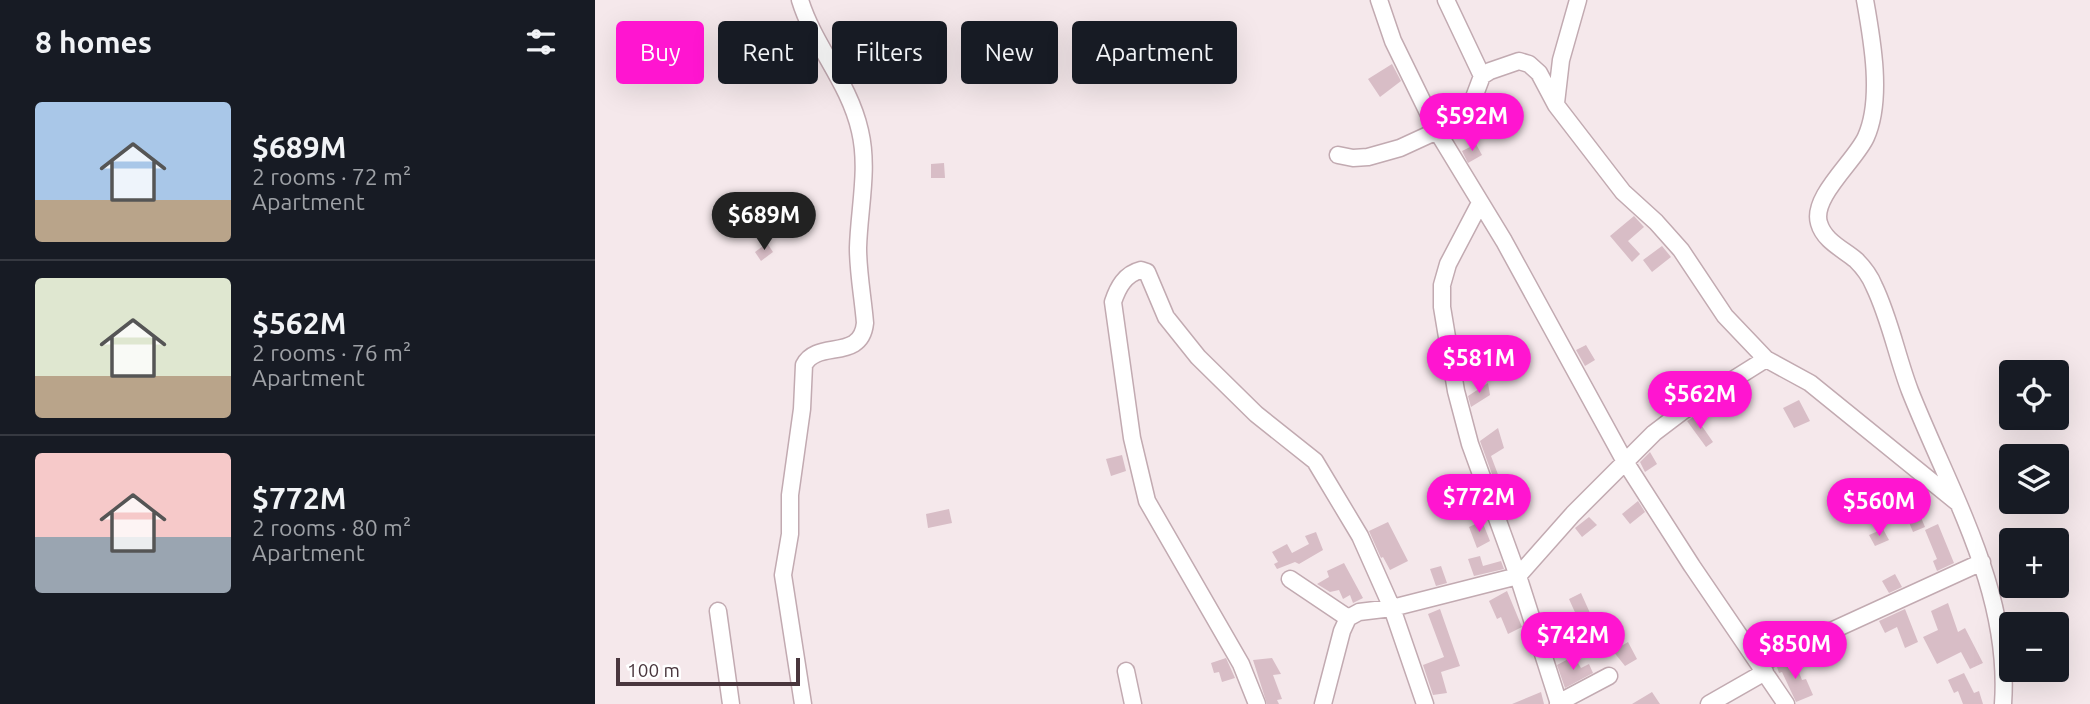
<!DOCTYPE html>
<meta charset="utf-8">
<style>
body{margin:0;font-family:Ubuntu,sans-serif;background:#20242c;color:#f1f3f6;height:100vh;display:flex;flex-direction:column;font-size:26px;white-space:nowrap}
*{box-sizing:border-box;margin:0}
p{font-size:23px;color:#9ea1a6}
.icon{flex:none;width:38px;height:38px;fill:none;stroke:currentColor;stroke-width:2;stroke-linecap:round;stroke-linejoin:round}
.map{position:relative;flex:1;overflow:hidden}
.details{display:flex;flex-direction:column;background:#171b24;width:595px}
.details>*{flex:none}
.hud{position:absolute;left:21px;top:21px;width:665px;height:63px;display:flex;gap:14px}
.buttons{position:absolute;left:1404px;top:360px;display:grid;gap:14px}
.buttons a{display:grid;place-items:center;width:70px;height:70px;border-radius:7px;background:#171b24;box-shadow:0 7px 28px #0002;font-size:35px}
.scale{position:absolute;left:21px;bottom:18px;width:184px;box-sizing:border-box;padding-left:7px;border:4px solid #49363d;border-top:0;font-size:19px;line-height:24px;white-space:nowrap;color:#49363d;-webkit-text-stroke:5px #fff;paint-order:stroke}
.price{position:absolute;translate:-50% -60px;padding:0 16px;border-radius:24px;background:#ff15d0;color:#fff;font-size:23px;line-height:46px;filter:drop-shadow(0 2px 4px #0008)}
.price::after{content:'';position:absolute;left:50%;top:42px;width:21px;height:16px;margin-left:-10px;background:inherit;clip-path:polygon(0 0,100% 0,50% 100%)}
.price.on{background:#222;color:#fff}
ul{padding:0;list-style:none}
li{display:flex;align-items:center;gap:21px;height:175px;padding:0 35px}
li+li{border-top:2px solid #363941}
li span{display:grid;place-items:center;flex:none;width:196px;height:140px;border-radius:7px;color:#555}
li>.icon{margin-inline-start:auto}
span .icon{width:84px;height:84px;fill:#fffc;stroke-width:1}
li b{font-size:30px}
h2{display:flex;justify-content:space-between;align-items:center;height:84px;padding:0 35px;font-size:30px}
.pill{padding:0 24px;border-radius:7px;background:#171b24;box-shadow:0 7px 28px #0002;font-size:24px;line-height:63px}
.pill.on{background:#ff15d0;color:#fff}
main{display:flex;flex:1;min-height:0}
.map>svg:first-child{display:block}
.building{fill:#d8bdc6}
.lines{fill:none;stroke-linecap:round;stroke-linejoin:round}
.minor-casing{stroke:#c2aab1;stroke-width:19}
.minor{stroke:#fff;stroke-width:16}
</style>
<main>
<section class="details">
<h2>8 homes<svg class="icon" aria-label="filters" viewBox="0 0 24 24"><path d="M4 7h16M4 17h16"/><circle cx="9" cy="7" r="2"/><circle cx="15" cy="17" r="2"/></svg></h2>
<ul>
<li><span style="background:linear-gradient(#a9c7e8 70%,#b9a48a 0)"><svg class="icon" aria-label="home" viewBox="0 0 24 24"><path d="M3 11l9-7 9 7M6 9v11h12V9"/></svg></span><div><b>$689M</b><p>2 rooms · 72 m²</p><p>Apartment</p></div></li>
<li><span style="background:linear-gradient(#dfe7d0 70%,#b9a48a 0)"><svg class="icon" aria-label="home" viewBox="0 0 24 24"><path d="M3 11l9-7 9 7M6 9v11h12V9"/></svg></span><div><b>$562M</b><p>2 rooms · 76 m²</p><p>Apartment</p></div></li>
<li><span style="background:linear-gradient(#f6c9c9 60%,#9aa5b1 0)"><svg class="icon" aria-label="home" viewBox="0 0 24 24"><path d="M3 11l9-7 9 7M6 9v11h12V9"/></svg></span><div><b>$772M</b><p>2 rooms · 80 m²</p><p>Apartment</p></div></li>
</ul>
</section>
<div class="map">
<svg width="1495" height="704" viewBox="0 0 1495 704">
<rect width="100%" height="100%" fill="#f5e8eb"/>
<path class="building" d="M797 64 806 81 785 97 773 79Z
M881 144 887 155 873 163 867 151Z
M349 163 350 178H336V164Z
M1039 216 1049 227 1033 241 1045 254 1037 262 1015 236Z
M172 243 178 252 166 261 160 252Z
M1067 246 1076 257 1057 272 1048 260Z
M991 345 1000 360 990 366 981 350Z
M893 383 895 395 876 407 873 396Z
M1204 400 1215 421 1199 428 1188 408Z
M1100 416 1118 442 1111 447 1092 421Z
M903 428 909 448 896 456 907 485 902 488 885 441Z
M1055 452 1062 464 1050 472 1045 462Z
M527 455 531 471 516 476 511 459Z
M1309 478 1315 492 1302 497 1297 483Z
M1043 501 1050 512 1035 524 1027 514Z
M354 509 357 523 333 528 331 514Z
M1325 515 1330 527 1318 532 1313 520Z
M994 517 1002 525 987 537 980 528Z
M887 521 895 541 882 548 874 527Z
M793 522 813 561 795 570 788 557 786 558 774 531Z
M1343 524 1359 563 1342 571 1338 561 1342 559 1330 530Z
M1288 529 1294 540 1280 546 1274 535Z
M721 532 728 550 704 564 700 562 682 569 679 564 683 562 677 552 692 544 697 553 714 544 710 536Z
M885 556 888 566 906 561 909 569 879 576 873 559Z
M749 563 768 598 758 603 755 595 748 599 744 590 735 592 722 584 734 577 732 571Z
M846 566 852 583 841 586 835 569Z
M1300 574 1307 587 1294 593 1287 581Z
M912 591 927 627 913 634 906 617 902 619 894 601Z
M986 593 995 613 983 619 974 599Z
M1353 603 1363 632 1370 628 1388 663 1375 669 1366 652 1342 664 1328 637 1343 630 1336 611Z
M845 609 865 666 846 672 852 693 838 695 828 665 849 657 833 614Z
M1310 609 1323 642 1310 648 1302 627 1290 633 1284 621Z
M1179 632 1185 643 1170 650 1164 638Z
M1033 642 1042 659 1030 666 1018 651Z
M979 656 986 668 994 664 998 673 970 688 962 665Z
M631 658 640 678 627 682 624 672 619 673 616 663Z
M677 658 686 674 678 675 687 699 682 700 684 704H672L658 660Z
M1199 660 1207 680 1211 679 1218 695 1201 702 1187 672 1184 673 1182 667Z
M1369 673 1379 693 1384 691 1388 704H1368L1363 691 1359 693 1353 680Z
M946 692 949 704H917Z
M1057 692 1065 704H1037Z"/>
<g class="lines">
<defs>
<path id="minor" d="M205 0C219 46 254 82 265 131 274 169 264 209 263 248 263 273 268 298 270 323 266 362 222 339 209 365L207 409 195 495V534L188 575 208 704
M784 0 798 41 842 131 909 241 1029 460 1097 566 1191 704
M851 0 887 76
M1270 0C1277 39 1288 99 1271 137 1261 160 1216 197 1224 223 1229 241 1248 249 1261 260 1268 267 1275 276 1279 286 1295 319 1302 357 1315 391 1355 492 1416 592 1408 704
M961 103 966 60 983 0
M743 155 758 158 773 157 805 148 842 131 873 107 878 100 887 76 895 71 924 61 934 64 944 73 961 105 1028 192 1061 222 1086 250 1130 316 1171 359 1215 383 1363 503
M885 203 853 264 847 285V307L861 391 875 444 923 576 964 704
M695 579 753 618
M123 611 136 704
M1164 664 1387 562
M531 671 538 704
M963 703 1014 676
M662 704 646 664 552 501 537 438 518 302C523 287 530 274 546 270L552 272 571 317 603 357 661 414 720 461 765 536 797 608 830 704
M728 704 747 631 753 618 764 612 797 608 923 576 978 514 1059 433 1088 411 1171 359
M1114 704 1170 672"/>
</defs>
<use href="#minor" class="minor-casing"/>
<use href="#minor" class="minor"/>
</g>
</svg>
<div class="buttons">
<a><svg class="icon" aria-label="locate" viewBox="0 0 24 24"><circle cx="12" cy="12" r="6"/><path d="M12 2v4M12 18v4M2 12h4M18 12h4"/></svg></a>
<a><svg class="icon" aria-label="layers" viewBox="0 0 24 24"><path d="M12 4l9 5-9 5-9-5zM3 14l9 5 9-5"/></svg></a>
<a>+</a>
<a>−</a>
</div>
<div class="scale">100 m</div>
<b class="price" style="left:877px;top:153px">$592M</b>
<b class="price on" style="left:169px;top:252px">$689M</b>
<b class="price" style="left:884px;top:395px">$581M</b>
<b class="price" style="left:1105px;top:431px">$562M</b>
<b class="price" style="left:884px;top:534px">$772M</b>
<b class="price" style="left:1284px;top:538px">$560M</b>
<b class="price" style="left:978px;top:672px">$742M</b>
<b class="price" style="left:1200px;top:681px">$850M</b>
<div class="hud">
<a class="pill on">Buy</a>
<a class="pill">Rent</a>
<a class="pill">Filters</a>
<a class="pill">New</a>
<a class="pill">Apartment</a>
</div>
</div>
</main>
